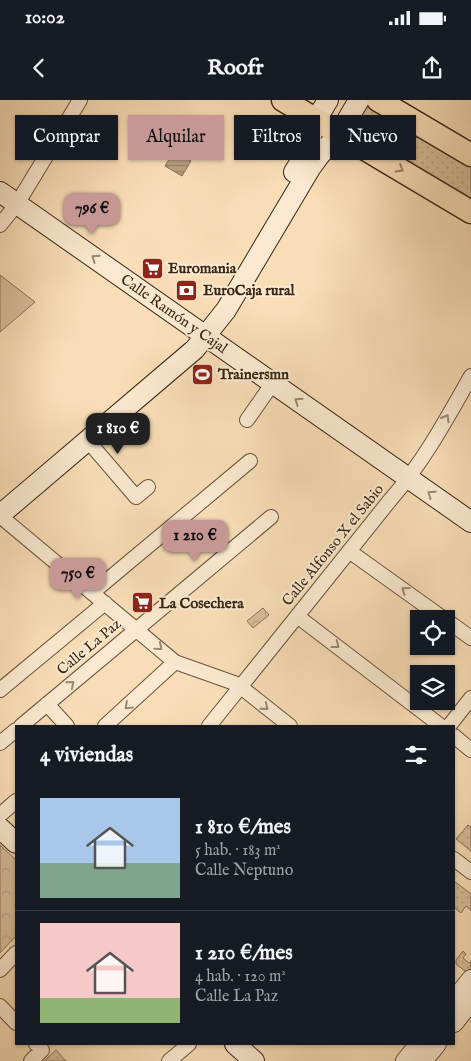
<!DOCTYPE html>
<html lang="es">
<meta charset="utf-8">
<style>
body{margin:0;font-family:"IM FELL English",serif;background:#242831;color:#f1f3f6;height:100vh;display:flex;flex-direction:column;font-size:19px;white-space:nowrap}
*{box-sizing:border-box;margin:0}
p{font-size:16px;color:#9ea1a6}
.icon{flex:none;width:28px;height:28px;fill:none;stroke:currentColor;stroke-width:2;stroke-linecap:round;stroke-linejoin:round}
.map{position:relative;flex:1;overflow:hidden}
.drawer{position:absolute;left:15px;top:625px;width:440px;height:320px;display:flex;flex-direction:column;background:#171b24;border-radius:0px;box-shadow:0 1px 4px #0004}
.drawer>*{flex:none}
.banner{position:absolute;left:15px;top:15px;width:441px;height:45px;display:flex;gap:10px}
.buttons{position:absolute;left:410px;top:510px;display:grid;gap:10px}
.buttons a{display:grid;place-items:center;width:45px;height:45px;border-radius:0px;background:#171b24;box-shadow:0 1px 4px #0004;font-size:25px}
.price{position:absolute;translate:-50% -42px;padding:0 11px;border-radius:10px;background:#c59692;color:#111;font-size:16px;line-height:32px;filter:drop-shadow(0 1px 2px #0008)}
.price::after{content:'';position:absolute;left:50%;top:30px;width:15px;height:11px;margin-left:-8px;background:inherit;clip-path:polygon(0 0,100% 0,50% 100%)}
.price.current{background:#222;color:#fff}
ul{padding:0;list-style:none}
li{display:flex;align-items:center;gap:15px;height:125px;padding:0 25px}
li+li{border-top:1px solid #363941}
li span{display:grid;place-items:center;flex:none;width:140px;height:100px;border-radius:0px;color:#555}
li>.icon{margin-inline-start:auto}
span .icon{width:60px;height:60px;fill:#fffc;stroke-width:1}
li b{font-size:21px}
h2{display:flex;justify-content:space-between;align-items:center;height:60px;padding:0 25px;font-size:21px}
.pill{padding:0 18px;border-radius:0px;background:#171b24;box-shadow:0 1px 4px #0004;font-size:18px;line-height:45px}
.pill.current{background:#c59692;color:#111}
.status{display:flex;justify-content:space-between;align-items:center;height:35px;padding:0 25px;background:#171b24;direction:ltr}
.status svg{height:14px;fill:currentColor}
header{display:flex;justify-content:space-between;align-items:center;height:65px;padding:0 25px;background:#171b24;font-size:22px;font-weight:700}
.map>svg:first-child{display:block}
.grass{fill:url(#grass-dots);stroke:#8a7257}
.forest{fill:url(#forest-crowns);stroke:#8a7257}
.pitch{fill:#d8be9a;stroke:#8a7257}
.water{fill:url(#water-rules);stroke:#866f54}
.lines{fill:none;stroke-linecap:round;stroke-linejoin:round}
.minor-casing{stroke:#6a543c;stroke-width:16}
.tertiary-casing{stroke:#6a543c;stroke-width:20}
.secondary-casing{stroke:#3b2714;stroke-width:22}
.primary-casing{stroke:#3b2714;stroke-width:25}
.minor{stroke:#fae9d0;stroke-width:14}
.tertiary{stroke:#fae9d0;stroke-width:18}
.secondary{stroke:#fae9d0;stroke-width:20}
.primary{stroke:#f8ddb6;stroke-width:22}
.oneway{stroke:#9a8265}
.oneway2{stroke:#9a8872}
.labels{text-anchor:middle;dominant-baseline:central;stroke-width:4;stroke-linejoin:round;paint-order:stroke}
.poi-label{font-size:15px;font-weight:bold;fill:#3b2714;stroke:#fae9d0;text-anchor:start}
.street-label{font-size:15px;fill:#3b2714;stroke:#fae9d0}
</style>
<div class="status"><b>10:02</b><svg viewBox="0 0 49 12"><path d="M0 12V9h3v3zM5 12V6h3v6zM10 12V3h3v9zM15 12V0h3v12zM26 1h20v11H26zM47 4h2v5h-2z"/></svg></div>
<header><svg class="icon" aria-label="back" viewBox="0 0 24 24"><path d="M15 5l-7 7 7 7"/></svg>Roofr<svg class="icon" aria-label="share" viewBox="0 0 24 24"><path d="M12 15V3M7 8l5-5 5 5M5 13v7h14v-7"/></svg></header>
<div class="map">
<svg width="471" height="961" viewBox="0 0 471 961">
<defs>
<pattern id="grass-dots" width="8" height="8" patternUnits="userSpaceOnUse" patternTransform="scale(1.25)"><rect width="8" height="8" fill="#d8be9a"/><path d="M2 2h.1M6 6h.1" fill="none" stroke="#baa384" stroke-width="1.8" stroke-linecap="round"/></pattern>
<pattern id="forest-crowns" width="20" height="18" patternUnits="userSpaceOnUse" patternTransform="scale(1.25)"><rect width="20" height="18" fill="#d8be9a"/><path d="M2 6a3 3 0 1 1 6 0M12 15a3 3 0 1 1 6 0" fill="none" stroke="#baa384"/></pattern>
<pattern id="water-rules" width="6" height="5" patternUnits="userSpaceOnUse" patternTransform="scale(1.25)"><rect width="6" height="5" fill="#b89f7f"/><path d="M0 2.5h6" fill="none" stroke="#978267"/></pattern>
</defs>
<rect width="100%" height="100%" fill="#f8ddb6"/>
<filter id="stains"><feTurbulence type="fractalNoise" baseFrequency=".004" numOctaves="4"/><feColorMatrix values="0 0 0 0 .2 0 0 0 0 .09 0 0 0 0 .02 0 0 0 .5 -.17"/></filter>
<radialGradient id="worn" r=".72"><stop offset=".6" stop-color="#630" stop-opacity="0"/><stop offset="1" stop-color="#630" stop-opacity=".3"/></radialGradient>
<path class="grass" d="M359 0 471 55V112L339 34Z
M468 725 471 727V751L456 739Z
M454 781 471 794V810L466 806 461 813 454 807Z
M463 851 466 854 463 858 469 863 471 861 470 870 465 871 456 864V860Z
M56 950 66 961H44Z"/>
<path class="forest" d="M263 508 269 515 253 528 247 521Z
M0 745 16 760V836L0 853Z"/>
<path class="pitch" d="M0 175 35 202 0 232Z"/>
<path class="water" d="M174 51 191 61 182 76 165 66Z"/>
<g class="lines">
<defs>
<path id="minor" d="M0 125 17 104 80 0
M247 320 273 283
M88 341 136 397 148 387
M0 416 175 562 237 584 290 626
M349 451 444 519
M92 493 250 361
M297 516 441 626
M446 520 471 538
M0 590 105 503
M47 604 67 626
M21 626 271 417
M105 626 175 562
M209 626 391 399C424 361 446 320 471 276
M449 626 471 598
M454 636 471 650
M0 643 16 630
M0 715 16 701
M454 759 471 772
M0 870 16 853
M0 906 16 923
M31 961 42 950 36 944
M169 961 189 944"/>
<path id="tertiary" d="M454 900 471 879
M454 923 471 902
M405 961 419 944
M423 961 437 944"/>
<path id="secondary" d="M294 72 306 53 316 20 328 0
M0 92 471 422
M0 415 195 249 226 210 311 67 319 56 339 34 359 0
M0 728 16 743
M235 944 254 961"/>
<path id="primary" d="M283 0 471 112
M378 0 471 55"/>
</defs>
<use href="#minor" class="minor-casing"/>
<use href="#tertiary" class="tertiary-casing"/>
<use href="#secondary" class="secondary-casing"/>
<use href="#primary" class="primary-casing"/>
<use href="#minor" class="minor"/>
<use href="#tertiary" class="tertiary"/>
<use href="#secondary" class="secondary"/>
<use href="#primary" class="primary"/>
</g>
<defs><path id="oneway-chevron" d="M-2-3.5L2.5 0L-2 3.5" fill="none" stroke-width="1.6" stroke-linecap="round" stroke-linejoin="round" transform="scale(1.25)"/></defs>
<use class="oneway" href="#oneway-chevron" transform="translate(400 69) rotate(31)"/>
<g class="oneway2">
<use href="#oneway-chevron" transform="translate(95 158) rotate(-145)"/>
<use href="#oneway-chevron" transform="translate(298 301) rotate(-145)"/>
<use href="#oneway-chevron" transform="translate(446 318) rotate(-60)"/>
<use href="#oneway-chevron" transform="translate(431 394) rotate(-145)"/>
<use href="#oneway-chevron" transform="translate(405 490) rotate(-144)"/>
<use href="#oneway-chevron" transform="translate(336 545) rotate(38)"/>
<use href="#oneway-chevron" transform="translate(159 547) rotate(40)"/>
<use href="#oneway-chevron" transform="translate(71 584) rotate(-40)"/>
<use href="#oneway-chevron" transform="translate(128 606) rotate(137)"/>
<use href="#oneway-chevron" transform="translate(265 607) rotate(39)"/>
</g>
<defs>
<symbol id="supermarket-square" viewBox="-11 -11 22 22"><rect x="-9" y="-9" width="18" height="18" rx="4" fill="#8f2418" stroke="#fae9d0"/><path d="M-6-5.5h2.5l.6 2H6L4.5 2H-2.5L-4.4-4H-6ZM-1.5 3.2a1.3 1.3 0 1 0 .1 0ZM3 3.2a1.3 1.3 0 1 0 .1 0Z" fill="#fff"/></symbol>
<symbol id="bank-square" viewBox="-11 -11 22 22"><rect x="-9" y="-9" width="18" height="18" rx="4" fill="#8f2418" stroke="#fae9d0"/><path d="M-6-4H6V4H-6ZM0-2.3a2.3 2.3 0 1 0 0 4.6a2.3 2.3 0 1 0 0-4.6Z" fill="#fff"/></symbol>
<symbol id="stadium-square" viewBox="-11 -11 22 22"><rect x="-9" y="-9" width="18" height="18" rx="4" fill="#8f2418" stroke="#fae9d0"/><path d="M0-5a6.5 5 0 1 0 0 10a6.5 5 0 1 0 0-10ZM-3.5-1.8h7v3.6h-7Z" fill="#fff"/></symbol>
</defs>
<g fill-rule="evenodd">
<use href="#supermarket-square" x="140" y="156" width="25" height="25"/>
<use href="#bank-square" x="174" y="178" width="25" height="25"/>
<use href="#stadium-square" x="190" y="262" width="25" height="25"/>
<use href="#supermarket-square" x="130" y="490" width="25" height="25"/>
</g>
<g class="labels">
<g class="poi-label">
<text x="168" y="168">Euromania</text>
<text x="203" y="190">EuroCaja rural</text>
<text x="218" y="274">Trainersmn</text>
<text x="159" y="503">La Cosechera</text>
</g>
<g class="street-label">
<text transform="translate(174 214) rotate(35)">Calle Ramón y Cajal</text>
<text transform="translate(333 445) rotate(-51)">Calle Alfonso X el Sabio</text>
<text transform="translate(89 547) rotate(-40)">Calle La Paz</text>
</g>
</g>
<rect width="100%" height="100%" filter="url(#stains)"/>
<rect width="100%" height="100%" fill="url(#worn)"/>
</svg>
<div class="buttons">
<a><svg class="icon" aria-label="locate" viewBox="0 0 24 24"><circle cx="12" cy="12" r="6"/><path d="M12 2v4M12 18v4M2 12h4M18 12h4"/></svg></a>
<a><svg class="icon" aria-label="layers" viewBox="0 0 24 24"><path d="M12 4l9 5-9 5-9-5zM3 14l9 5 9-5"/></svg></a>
</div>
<b class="price" style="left:92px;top:135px">796 €</b>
<b class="price current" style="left:118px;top:355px">1 810 €</b>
<b class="price" style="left:195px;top:462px">1 210 €</b>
<b class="price" style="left:78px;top:500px">750 €</b>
<div class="banner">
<a class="pill">Comprar</a>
<a class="pill current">Alquilar</a>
<a class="pill">Filtros</a>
<a class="pill">Nuevo</a>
</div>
<section class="drawer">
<h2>4 viviendas<svg class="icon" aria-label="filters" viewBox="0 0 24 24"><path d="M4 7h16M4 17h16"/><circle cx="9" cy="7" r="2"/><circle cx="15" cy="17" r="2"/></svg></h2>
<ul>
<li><span style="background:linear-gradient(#a9c7e8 65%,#7fa58c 0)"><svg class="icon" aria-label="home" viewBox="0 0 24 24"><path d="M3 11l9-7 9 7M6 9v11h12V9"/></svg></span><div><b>1 810 €/mes</b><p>5 hab. · 183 m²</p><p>Calle Neptuno</p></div></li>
<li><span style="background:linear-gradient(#f6c9c9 75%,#8fb573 0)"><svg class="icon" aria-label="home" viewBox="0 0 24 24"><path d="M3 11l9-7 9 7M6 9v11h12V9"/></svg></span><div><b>1 210 €/mes</b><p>4 hab. · 120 m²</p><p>Calle La Paz</p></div></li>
</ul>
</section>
</div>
